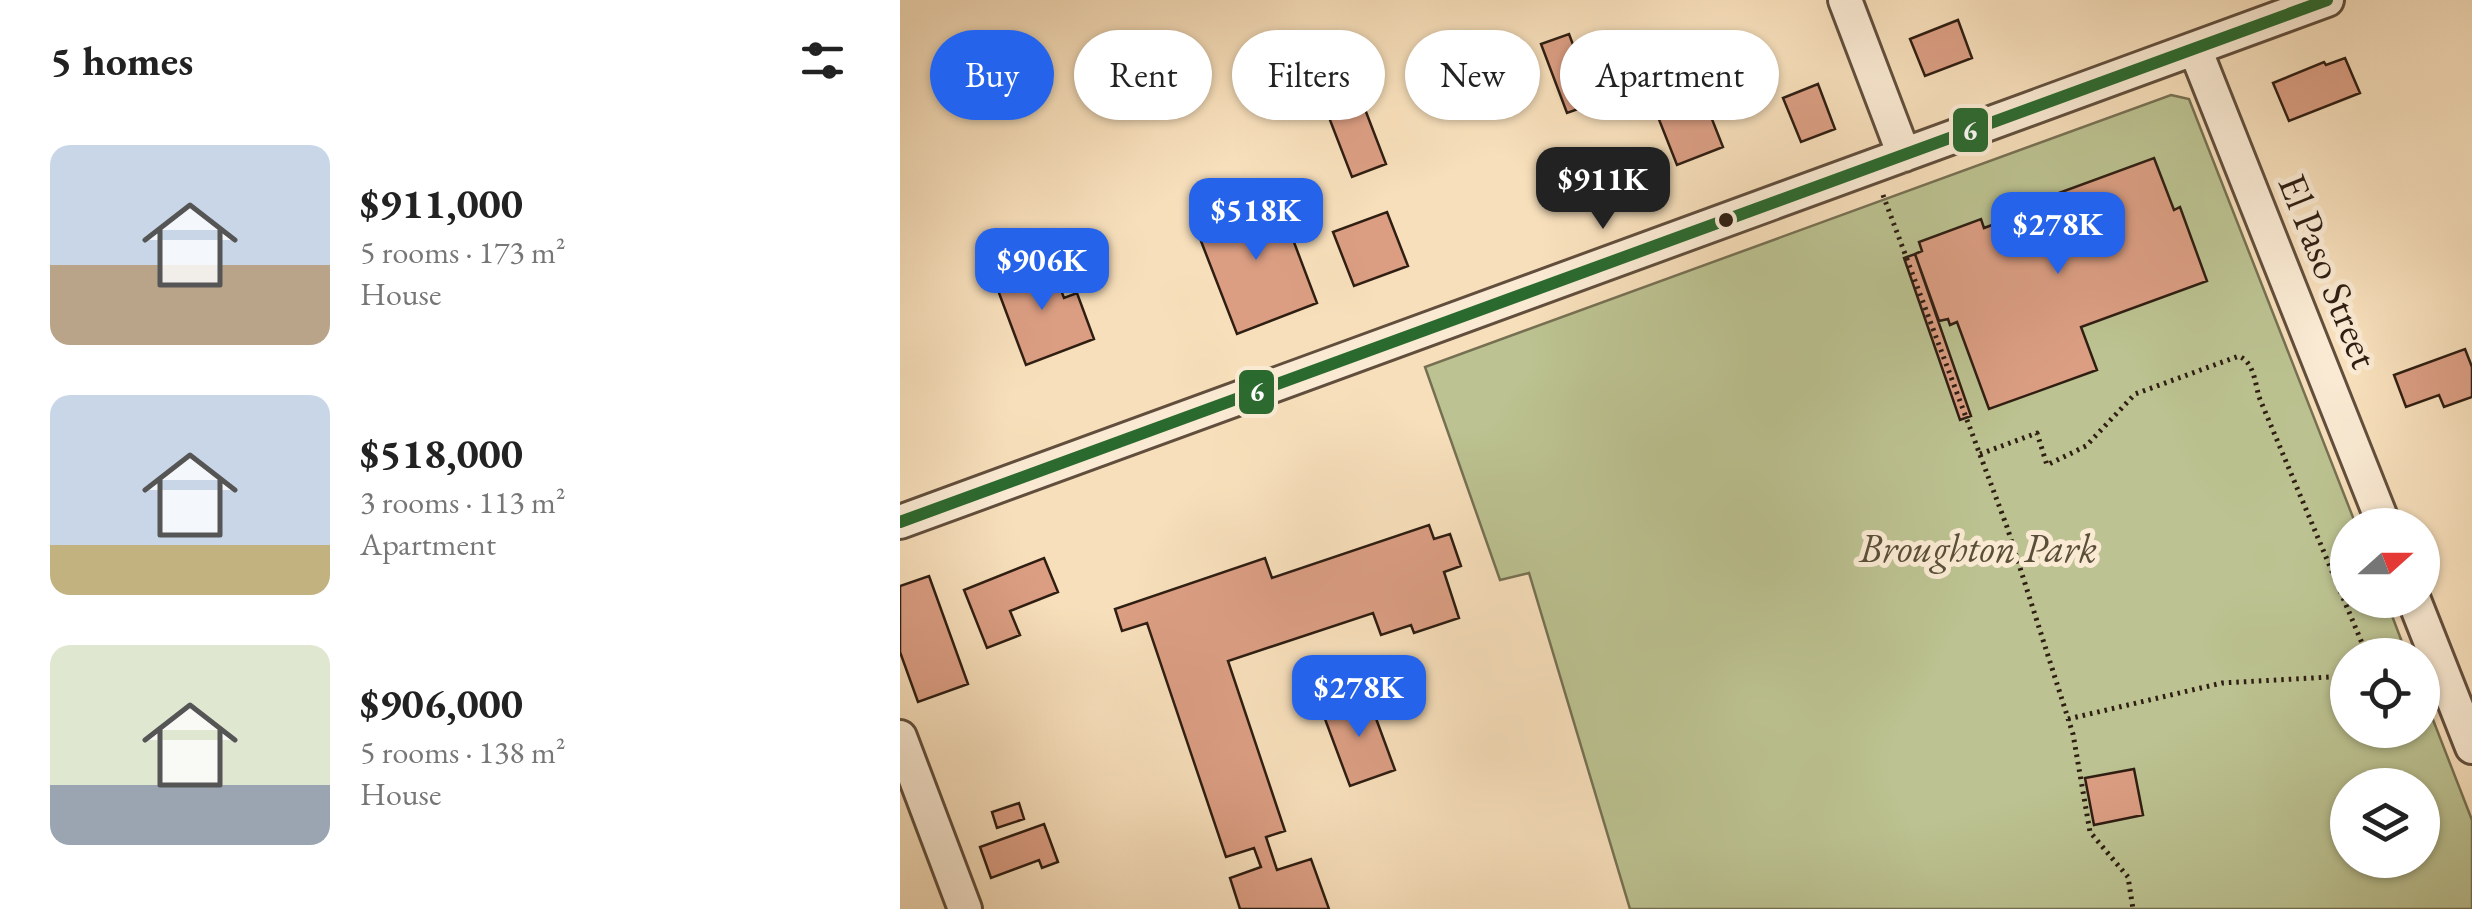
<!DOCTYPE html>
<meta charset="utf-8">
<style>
body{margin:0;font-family:"EB Garamond",serif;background:#f6f6f6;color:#222;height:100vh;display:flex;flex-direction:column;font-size:38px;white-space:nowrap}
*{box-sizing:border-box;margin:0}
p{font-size:32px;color:#767676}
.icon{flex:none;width:55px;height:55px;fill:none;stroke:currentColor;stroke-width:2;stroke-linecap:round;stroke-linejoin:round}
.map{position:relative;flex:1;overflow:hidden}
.details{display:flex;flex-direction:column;background:#fff;width:900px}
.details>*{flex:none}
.top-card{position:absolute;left:30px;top:30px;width:950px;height:90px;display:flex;gap:20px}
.needle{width:65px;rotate:69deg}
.fabs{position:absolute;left:1430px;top:508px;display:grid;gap:20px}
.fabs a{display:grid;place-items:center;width:110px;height:110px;border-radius:50%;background:#fff;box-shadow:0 2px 8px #0004;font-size:50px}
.price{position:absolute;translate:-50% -85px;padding:0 22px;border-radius:20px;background:#2563eb;color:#fff;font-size:32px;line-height:65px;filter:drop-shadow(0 2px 5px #0008)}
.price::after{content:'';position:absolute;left:50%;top:60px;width:30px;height:22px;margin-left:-15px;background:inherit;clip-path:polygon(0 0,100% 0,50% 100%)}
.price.current{background:#222;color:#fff}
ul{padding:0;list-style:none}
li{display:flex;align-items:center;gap:30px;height:250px;padding:0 50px}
li span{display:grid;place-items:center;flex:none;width:280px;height:200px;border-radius:20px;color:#555}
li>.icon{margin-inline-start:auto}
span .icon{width:120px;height:120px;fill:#fffc;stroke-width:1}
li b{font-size:42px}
h2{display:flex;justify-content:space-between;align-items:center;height:120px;padding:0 50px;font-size:42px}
.chip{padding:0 35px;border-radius:45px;background:#fff;box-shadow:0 2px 8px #0004;font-size:35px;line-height:90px}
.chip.current{background:#2563eb;color:#fff}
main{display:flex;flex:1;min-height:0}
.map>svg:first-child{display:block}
.green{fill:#bcc291;stroke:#767052;stroke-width:2.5;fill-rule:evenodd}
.building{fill:#db9e83;stroke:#2f1e12;stroke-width:2.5}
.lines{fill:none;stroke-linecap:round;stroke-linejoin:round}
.minor-casing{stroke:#614e3c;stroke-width:38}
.path{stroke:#2f1e12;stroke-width:5;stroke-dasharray:2.5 5;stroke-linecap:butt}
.minor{stroke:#faead3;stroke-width:32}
.bus-1-casing{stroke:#faead3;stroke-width:20}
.bus-1{stroke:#2b6a2f;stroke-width:12}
.bus-dot{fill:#2f1e12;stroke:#faead3;stroke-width:4}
.labels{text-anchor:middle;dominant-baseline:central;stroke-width:10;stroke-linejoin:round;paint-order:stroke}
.street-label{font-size:40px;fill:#2f1e12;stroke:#faead3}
.park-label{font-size:40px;font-style:italic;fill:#594f38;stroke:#faead3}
.line-badge{stroke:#faead3;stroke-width:4}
.badge-label{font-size:28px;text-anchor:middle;font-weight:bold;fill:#fff}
</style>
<main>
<section class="details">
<h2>5 homes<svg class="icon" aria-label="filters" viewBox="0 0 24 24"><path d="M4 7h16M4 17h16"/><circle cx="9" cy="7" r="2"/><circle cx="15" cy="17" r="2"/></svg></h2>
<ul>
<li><span style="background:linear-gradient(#c9d6e8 60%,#b9a48a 0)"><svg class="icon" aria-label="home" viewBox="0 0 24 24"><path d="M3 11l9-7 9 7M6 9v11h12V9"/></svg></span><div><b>$911,000</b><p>5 rooms · 173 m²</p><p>House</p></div></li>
<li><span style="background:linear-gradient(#c9d6e8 75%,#c2b280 0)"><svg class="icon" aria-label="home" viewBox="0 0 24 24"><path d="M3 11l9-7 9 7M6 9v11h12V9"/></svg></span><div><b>$518,000</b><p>3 rooms · 113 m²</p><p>Apartment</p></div></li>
<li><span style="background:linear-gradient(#dfe7d0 70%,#9aa5b1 0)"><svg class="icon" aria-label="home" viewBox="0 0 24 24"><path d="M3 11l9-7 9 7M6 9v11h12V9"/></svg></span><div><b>$906,000</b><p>5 rooms · 138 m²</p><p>House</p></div></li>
</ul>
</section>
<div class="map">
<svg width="1572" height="909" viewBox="0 0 1572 909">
<rect width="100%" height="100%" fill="#f7dfbb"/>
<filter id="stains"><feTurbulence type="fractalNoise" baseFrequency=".002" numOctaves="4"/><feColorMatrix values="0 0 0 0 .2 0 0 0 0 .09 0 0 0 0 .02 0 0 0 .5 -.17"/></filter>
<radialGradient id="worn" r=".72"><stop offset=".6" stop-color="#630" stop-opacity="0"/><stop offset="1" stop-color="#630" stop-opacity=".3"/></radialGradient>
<path class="green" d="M1271 95 1289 99 1456 525H1448V600H1486L1507 655H1448V730H1522L1523 694 1572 820V909H730L629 573 600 580 525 367ZM1448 785H1522V860H1448Z"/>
<path class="building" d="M1058 20 1072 58 1025 76 1010 39Z
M669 34 695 103 667 113 641 44Z
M445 57 486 164 452 177 411 71Z
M1445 58 1460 93 1389 121 1373 83 1424 62 1426 65Z
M918 84 935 129 901 142 883 98Z
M804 99 823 147 777 165 758 117Z
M1254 158 1274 210 1280 207 1307 281 1181 327 1197 370 1089 409 1057 322 1050 325 1048 319 1039 321 1015 254 1022 251 1019 242 1081 219 1084 228 1124 213 1121 207Z
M375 192 417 303 337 334 294 223Z
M487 212 508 266 454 286 433 232Z
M1015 254 1071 416 1060 420 1004 258Z
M151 264 164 298 177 293 194 339 126 365 93 277 124 265 127 273Z
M1565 349 1572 367V397L1544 407 1539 395 1506 407 1494 375Z
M529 525 534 539 550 534 561 566 544 572 559 618 514 633 511 625 481 635 473 613 328 661 385 831 366 837 377 870 411 859 429 909H340L330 878 361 867 354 848 326 857 247 623 222 631 215 609 365 558 372 578Z
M144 558 158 592 110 611 120 635 87 648 64 590Z
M29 576 68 684 18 702 0 652V586Z
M467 694 495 770 450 786 422 711Z
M1234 769 1243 815 1194 825 1185 778Z
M119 803 124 819 97 828 92 812Z
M144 824 158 862 142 868 139 860 91 878 80 847Z"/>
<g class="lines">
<defs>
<path id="minor" d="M945 0 1004 155
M1295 49 1484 525
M0 522 1427 0
M1514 600 1572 747
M0 737 65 909"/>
</defs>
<use href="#minor" class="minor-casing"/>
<path class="path" d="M983 195 1107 527 1173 734 1190 832 1228 877 1233 909
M1080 454 1137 433 1147 465 1186 446 1235 394 1339 356C1354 363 1355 382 1359 397L1467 655
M1168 719 1322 683 1448 676"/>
<use href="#minor" class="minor"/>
<defs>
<path id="bus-1" d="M0 522 1427 0"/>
</defs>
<use href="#bus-1" class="bus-1-casing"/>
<use href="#bus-1" class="bus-1"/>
</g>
<circle class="bus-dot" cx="826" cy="220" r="9"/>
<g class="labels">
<g class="street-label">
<text transform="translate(1429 271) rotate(68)">El Paso Street</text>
</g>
<g class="park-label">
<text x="1078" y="548">Broughton Park</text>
</g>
</g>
<g class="line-badge">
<rect x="1051" y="106" width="39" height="48" rx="10" fill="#2b6a2f"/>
<rect x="337" y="368" width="39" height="48" rx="10" fill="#2b6a2f"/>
</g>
<g class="badge-label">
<text x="1070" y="140">6</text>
<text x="357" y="401">6</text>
</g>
<rect width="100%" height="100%" filter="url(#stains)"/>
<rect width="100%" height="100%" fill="url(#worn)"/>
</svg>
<div class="fabs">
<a><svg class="needle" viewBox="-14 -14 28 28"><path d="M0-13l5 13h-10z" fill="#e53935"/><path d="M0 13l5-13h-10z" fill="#767676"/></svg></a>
<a><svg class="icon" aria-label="locate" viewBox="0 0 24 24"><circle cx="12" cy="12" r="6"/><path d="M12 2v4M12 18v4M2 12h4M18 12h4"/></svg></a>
<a><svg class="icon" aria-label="layers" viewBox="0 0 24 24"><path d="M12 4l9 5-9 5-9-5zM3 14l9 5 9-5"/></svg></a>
</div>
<b class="price current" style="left:703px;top:232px">$911K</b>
<b class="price" style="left:356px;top:263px">$518K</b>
<b class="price" style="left:1158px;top:277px">$278K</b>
<b class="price" style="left:142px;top:313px">$906K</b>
<b class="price" style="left:459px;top:740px">$278K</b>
<div class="top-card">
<a class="chip current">Buy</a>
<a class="chip">Rent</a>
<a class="chip">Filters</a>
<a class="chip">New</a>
<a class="chip">Apartment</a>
</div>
</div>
</main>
